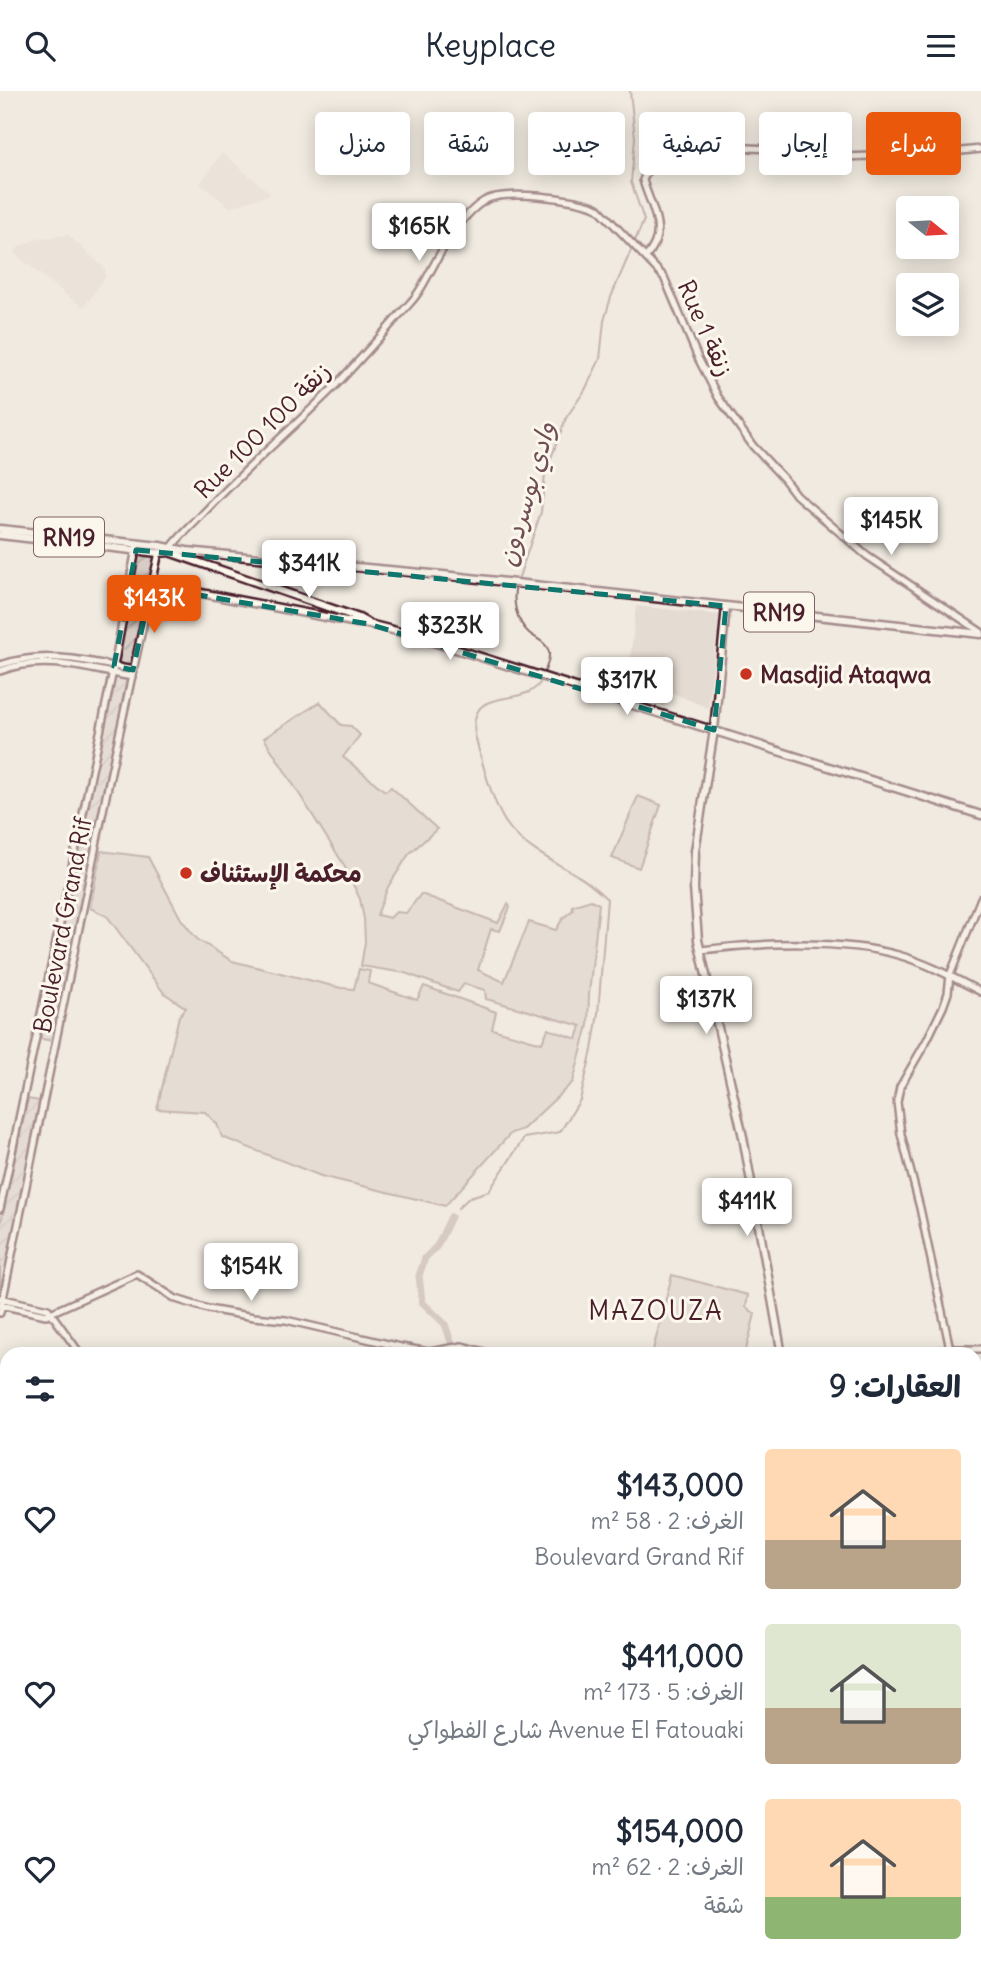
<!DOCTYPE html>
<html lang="ar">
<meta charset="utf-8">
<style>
body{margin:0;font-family:Delius,"Playpen Sans Arabic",sans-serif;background:#f2f2f3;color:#1f2937;direction:rtl;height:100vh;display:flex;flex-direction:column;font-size:26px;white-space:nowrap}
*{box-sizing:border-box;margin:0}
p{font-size:23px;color:#747a83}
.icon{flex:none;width:38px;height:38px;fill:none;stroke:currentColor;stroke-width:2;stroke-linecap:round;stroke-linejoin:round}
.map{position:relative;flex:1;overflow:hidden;direction:ltr}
.side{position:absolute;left:0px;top:1256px;width:982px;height:625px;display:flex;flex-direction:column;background:#fff;border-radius:21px 21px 0 0;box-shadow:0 4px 18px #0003;direction:rtl}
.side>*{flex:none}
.hud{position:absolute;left:21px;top:21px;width:940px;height:63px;direction:rtl;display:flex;gap:14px}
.needle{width:46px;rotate:108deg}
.controls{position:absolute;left:896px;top:105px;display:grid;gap:14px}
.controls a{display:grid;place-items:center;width:63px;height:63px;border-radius:7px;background:#fff;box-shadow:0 4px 18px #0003;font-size:35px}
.price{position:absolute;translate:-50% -60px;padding:0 16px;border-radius:7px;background:#fff;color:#222;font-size:23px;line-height:46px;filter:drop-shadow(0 2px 4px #0008)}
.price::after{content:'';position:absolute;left:50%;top:42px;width:21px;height:16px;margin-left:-10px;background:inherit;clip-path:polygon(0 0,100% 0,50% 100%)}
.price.current{background:#ea580c;color:#fff}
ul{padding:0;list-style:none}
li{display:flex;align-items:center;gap:21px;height:175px;padding:0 21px}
li span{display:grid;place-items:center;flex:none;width:196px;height:140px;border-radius:7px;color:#555}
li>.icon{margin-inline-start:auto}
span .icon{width:84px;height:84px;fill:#fffc;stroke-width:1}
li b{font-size:30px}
h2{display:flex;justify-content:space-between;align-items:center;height:84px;padding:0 21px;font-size:30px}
.chip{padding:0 24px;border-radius:7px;background:#fff;box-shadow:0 4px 18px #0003;font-size:24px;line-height:63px}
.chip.current{background:#ea580c;color:#fff}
header{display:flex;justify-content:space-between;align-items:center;height:91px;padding:0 21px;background:#fff;font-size:32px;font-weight:600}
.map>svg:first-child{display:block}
.built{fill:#e4dbd2}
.grass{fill:#d8ccc6;stroke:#917678;stroke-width:2}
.wetland{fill:url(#wetland-marsh);stroke:#917678;stroke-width:2}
.garden{fill:url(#garden-furrows);stroke:#917678;stroke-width:2}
.water{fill:url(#water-rules);stroke:#8c6f72;stroke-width:2}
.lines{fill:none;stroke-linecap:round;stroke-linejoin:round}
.stream{stroke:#8c6f72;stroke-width:2}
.river{stroke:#b8a4a2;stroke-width:7}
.minor-casing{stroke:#4a1f2b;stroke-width:10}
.major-casing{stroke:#4a1f2b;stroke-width:11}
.minor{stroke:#fbf7ec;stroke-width:5}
.major{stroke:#fbf7ec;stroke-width:6}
.marked{fill:none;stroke:#0f766e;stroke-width:5;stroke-dasharray:14 9;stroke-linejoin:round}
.poi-dot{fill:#c8321e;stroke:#fbf7ec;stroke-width:2.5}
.labels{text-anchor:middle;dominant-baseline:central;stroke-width:6;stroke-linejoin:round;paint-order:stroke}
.shield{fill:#fbf7ec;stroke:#7f6065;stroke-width:2}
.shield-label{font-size:23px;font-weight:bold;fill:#4a1f2b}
.street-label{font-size:24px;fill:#4a1f2b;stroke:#fbf7ec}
.poi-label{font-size:24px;font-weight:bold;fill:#4a1f2b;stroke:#fbf7ec;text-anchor:start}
.water-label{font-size:26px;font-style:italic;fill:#704e55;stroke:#fbf7ec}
.neighbourhood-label{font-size:26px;letter-spacing:2px;fill:#4a1f2b;stroke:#fbf7ec}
</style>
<header><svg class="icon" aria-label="menu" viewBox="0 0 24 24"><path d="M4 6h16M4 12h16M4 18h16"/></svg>Keyplace<svg class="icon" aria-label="search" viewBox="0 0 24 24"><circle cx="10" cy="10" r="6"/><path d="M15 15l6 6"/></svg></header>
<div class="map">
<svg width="981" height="1880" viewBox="0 0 981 1880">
<defs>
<pattern id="wetland-marsh" width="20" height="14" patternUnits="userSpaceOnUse" patternTransform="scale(1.75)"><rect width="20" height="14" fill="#d8ccc6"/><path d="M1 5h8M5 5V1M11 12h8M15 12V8" fill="none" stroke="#bbafaa"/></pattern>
<pattern id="garden-furrows" width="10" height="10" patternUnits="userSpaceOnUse" patternTransform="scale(1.75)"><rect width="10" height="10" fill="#d8ccc6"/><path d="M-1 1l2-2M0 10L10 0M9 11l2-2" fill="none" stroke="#bbafaa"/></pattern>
<pattern id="water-rules" width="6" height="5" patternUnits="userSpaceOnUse" patternTransform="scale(1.75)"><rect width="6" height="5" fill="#b8a4a2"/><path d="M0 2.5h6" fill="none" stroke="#988584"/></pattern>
</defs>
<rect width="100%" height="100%" fill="#f0eae0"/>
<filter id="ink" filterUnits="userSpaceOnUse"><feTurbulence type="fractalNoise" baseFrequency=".0143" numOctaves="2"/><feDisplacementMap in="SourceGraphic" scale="14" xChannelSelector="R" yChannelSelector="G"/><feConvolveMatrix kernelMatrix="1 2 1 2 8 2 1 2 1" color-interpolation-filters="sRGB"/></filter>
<g filter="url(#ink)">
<path class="built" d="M222 62 271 103 230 116 200 93Z
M68 144 105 178V186L84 216 70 207 14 162 19 156 37 148Z
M636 515 719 524 708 617 668 600 664 615 627 602Z"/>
<path class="grass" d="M320 611 341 634 351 635 360 644 343 666 385 700 391 696 437 738 409 763 388 796 377 824 390 827 396 821 406 822 421 803 498 832 508 813 510 816 500 840 491 838 478 879 504 891 529 831 556 839 563 827 573 819 572 815 591 809 599 813 589 903 588 934 573 991 523 1038 511 1042 445 1115 321 1085 222 1046 217 1033 205 1021 157 1018 179 925 186 917 164 902 107 825 90 817 101 760 148 766 181 828 197 848 232 870 341 897 354 898 359 878 370 880 368 892 417 909 424 895 496 921 492 938 542 952 548 938 577 948 581 935 486 908 485 899 464 893 458 901 405 882 361 875 365 851 364 828 360 808 344 774 264 647Z
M638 705 661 714 639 777 612 767Z
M672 1184 748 1204 746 1216 755 1223 745 1263H652Z"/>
<path class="wetland" d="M0 1632 7 1634V1691H0Z
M231 1874H335L327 1880H235Z"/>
<path class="garden" d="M140 462 155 464V466L132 573 130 575 119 572 118 570Z
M116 585 127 587 129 589 95 742 84 740 83 737 114 586Z
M82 752 93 754 94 757 54 948 52 950 42 948 40 946 80 754Z
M28 1008 39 1010 40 1013 0 1203V1135Z"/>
<path class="water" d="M975 1583H981V1880H427L441 1874H975Z
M0 1691H7V1742L0 1740Z
M7 1781V1874H64V1880H0V1791L3 1782Z
M160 1874H231L235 1880H159Z
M335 1874H419L396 1880H327Z"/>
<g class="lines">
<path class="stream" d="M630 0 635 47 631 91 644 129 634 152
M518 489 541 421 545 383 566 327 585 299 600 268 604 230 611 206 632 157
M516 494C512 510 516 530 529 542 536 548 547 551 549 561 550 569 546 576 544 583
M458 1117 470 1106 489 1100 524 1047 560 1041 580 1009 592 959 598 922 607 808C598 800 589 791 578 785 554 770 527 759 509 736 497 722 486 685 481 667 477 651 470 635 478 620 488 601 532 613 542 588"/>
<path class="river" d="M448 1264 452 1254 445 1233 422 1211 419 1185 425 1167 437 1155 451 1126"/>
<defs>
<path id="minor" d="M646 166C670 139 650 116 643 89L648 78 667 67 726 56 774 58 842 66 932 63 981 58
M170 459C176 448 189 438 198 428 239 383 285 344 328 302 356 274 383 242 410 212 419 203 424 192 430 181 442 158 462 123 484 110 503 98 578 107 598 117L664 186 698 267 718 306 753 355 784 388 796 404 867 465 981 541
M0 574C45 559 88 570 133 579
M0 580C44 563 87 578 132 586
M701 859C756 852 844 848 898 864 927 872 954 887 981 901
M0 1118 114 575 137 452
M0 1207 48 1218 81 1264
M0 1214 46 1224 137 1183 176 1208 208 1218 254 1226 286 1229 401 1256 429 1261 462 1255 496 1264
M0 1222 111 681 159 461
M950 1258 920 1117 901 1043 897 1011 900 996 927 949 943 916 948 902 950 884 981 807
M910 1264 950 1258H981"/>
<path id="major" d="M0 438 160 455 187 460 247 466 443 484 981 543
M0 444 158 462 171 461
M169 461 359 527 368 532
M151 496 201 502 357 532 369 533 408 543 981 724
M726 515 714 639 695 760 694 797 698 849 743 1046 782 1264
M975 1525 981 1524
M975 1533 981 1532
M0 1626 7 1627"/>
</defs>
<use href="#minor" class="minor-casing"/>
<use href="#major" class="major-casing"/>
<use href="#minor" class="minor"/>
<use href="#major" class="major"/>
</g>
</g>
<path d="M0 0H981V1880H0ZM136 459 726 515 714 639 369 533 151 496 133 579 114 575Z" fill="#f0eae0" fill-opacity=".55" fill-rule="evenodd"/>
<path class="marked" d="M136 459 726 515 714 639 369 533 151 496 133 579 114 575Z"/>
<g class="poi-dot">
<circle cx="746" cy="583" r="7"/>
<circle cx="186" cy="782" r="7"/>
</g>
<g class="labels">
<g class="shield">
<rect x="34" y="426.5" width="70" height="39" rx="5"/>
<rect x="744" y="501.5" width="70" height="39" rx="5"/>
</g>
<g class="shield-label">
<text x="69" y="446">RN19</text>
<text x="779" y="521">RN19</text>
</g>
<g class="street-label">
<text transform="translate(706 237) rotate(66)">Rue زنقة 1</text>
<text transform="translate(262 339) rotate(-45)">Rue 100 زنقة 100</text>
<text transform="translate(62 834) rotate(-79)">Boulevard Grand Rif</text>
</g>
<g class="poi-label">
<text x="760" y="583">Masdjid Ataqwa</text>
<text x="200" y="782">محكمة الإستئناف</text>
</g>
<g class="water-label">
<text transform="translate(526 403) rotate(-74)">وادي بوسردون</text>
</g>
<g class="neighbourhood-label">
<text x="656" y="1219">MAZOUZA</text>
</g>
</g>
</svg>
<div class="controls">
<a><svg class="needle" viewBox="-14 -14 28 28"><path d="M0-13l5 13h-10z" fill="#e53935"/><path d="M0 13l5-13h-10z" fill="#747a83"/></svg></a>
<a><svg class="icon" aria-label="layers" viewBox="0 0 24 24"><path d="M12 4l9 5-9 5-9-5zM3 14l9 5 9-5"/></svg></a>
</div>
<b class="price" style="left:419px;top:172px">$165K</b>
<b class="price" style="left:891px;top:466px">$145K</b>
<b class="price" style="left:309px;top:509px">$341K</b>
<b class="price current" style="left:154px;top:544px">$143K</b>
<b class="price" style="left:450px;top:571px">$323K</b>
<b class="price" style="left:627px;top:626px">$317K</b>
<b class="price" style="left:706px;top:945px">$137K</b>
<b class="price" style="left:747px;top:1147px">$411K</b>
<b class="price" style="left:251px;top:1212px">$154K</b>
<div class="hud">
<a class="chip current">شراء</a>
<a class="chip">إيجار</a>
<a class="chip">تصفية</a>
<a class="chip">جديد</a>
<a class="chip">شقة</a>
<a class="chip">منزل</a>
</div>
<section class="side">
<h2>العقارات: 9<svg class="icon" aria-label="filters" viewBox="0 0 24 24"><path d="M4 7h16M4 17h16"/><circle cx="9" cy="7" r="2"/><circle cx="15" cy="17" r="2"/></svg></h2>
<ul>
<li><span style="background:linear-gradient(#ffd9b3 65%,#b9a48a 0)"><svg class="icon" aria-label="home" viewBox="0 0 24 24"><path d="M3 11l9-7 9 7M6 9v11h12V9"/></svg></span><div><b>$143,000</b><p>الغرف: 2 · 58 m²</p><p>Boulevard Grand Rif</p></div><svg class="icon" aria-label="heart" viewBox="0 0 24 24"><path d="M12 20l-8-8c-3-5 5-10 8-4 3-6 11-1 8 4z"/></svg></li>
<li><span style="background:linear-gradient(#dfe7d0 60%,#b9a48a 0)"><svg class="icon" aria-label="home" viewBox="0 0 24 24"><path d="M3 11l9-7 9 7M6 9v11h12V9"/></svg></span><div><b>$411,000</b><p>الغرف: 5 · 173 m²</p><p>Avenue El Fatouaki شارع الفطواكي</p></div><svg class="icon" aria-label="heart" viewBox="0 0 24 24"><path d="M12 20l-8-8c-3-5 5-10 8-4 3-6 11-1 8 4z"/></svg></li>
<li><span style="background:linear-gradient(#ffd9b3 70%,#8fb573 0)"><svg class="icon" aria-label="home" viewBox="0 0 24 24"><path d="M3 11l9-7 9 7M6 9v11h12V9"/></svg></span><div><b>$154,000</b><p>الغرف: 2 · 62 m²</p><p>شقة</p></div><svg class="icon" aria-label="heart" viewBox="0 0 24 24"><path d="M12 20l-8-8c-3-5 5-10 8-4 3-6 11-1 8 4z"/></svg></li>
</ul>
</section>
</div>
